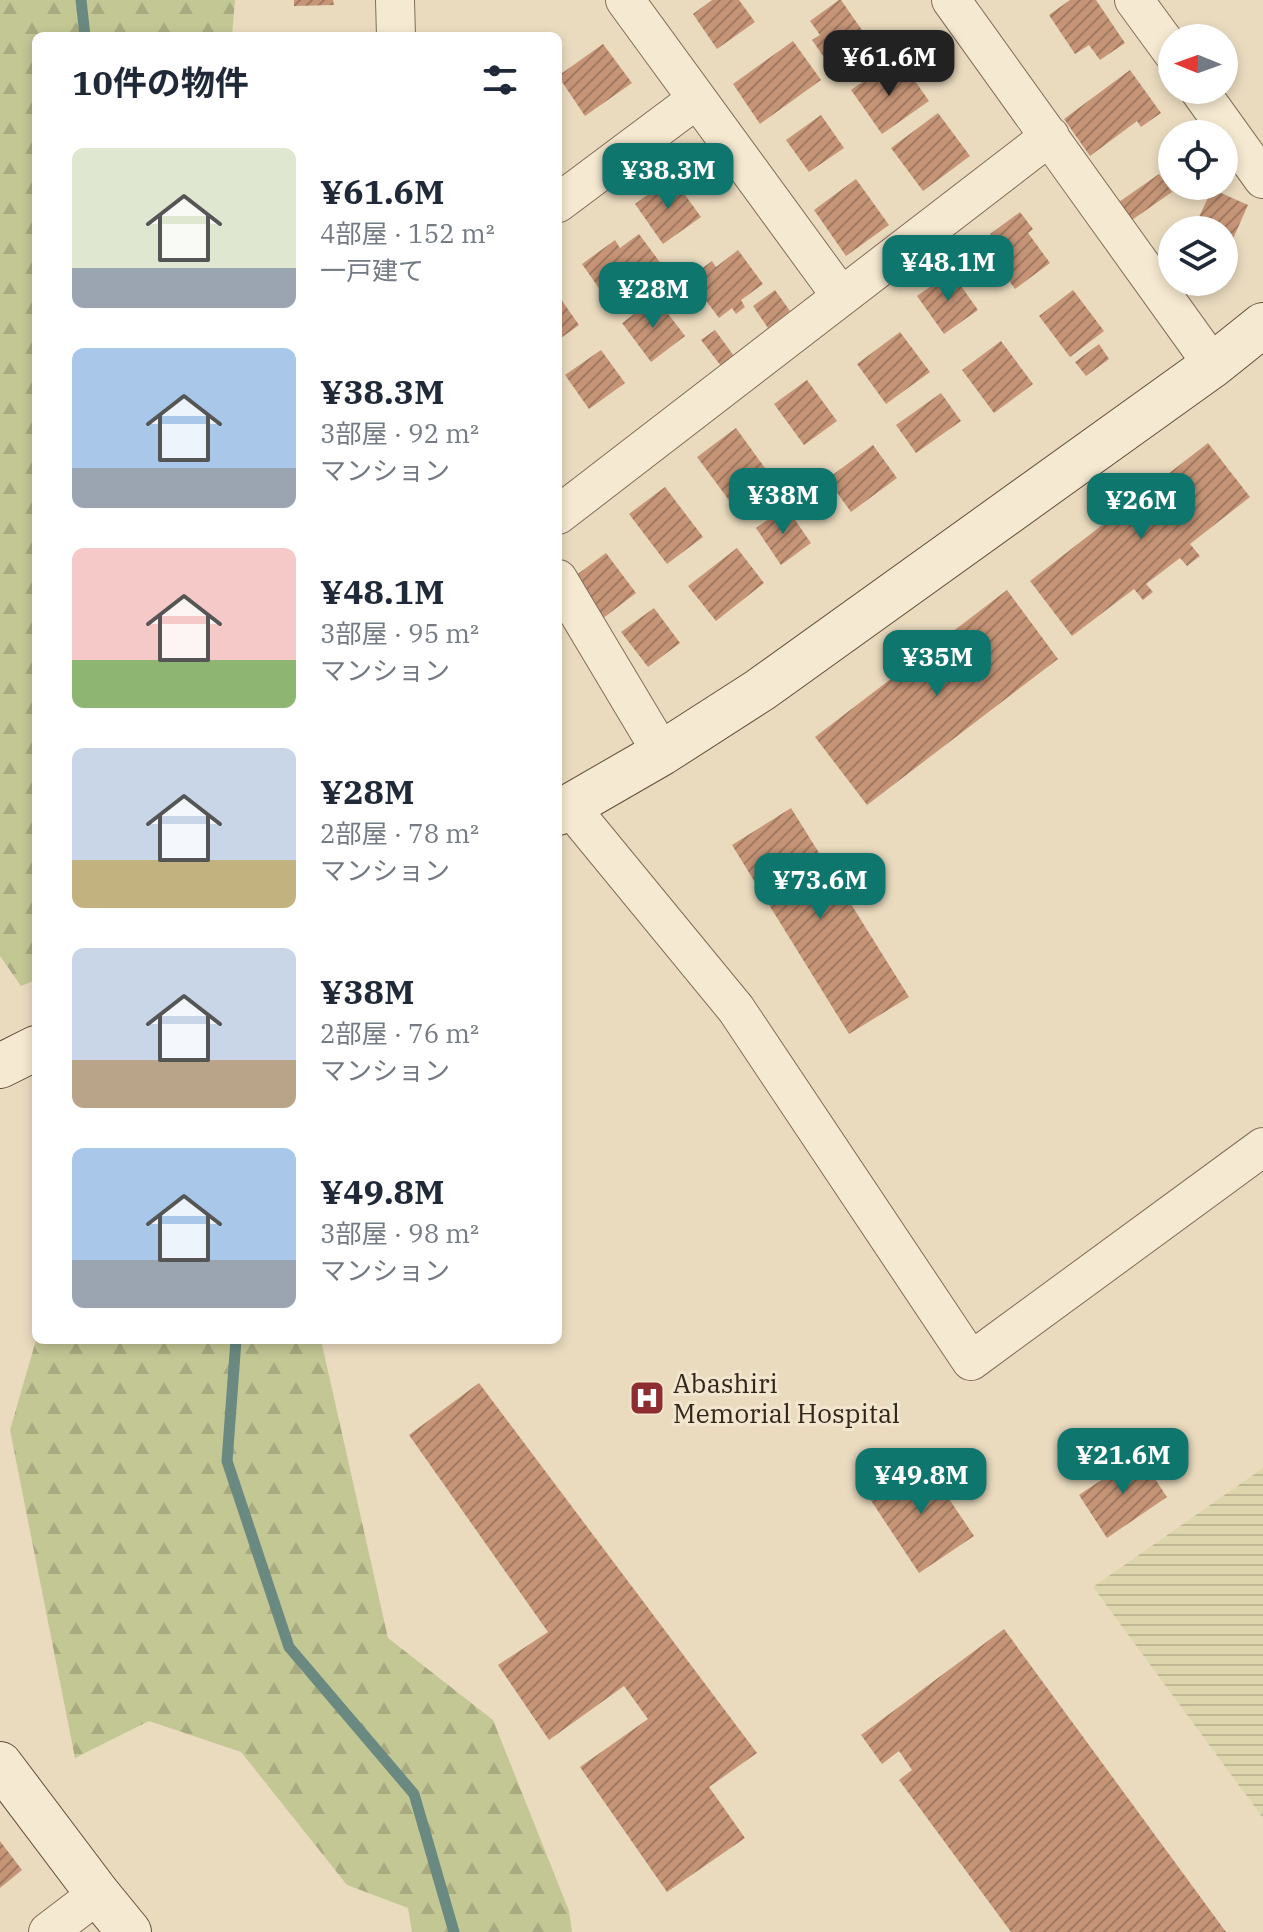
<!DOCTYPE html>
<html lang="ja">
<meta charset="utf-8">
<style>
body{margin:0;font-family:"IBM Plex Serif","Noto Sans JP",serif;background:#f2f2f3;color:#1f2937;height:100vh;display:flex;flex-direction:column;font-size:30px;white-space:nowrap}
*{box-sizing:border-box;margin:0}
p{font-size:26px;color:#747a83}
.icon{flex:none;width:44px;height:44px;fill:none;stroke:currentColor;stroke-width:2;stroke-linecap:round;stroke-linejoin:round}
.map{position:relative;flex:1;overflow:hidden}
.drawer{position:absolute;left:32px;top:32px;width:530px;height:1312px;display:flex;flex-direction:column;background:#fff;border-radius:12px;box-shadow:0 4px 12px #0003}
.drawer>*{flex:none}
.needle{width:52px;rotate:271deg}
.buttons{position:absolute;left:1158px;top:24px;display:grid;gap:16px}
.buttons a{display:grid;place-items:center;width:80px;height:80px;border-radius:50%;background:#fff;box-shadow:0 4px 12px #0003;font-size:40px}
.price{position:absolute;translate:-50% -68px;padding:0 18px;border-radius:16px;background:#0f766e;color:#fff;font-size:26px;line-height:52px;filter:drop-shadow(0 2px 4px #0008)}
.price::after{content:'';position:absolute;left:50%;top:48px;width:24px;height:18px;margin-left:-12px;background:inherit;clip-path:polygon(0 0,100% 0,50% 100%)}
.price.selected{background:#222;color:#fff}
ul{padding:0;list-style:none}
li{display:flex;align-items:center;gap:24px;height:200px;padding:0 40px}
li span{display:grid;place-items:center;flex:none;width:224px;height:160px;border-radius:12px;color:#555}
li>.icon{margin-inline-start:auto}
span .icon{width:96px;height:96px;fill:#fffc;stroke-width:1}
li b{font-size:34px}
h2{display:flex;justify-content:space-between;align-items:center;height:96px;padding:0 40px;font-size:34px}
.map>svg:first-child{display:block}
.farmland{fill:url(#farmland-rules)}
.forest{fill:url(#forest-firs)}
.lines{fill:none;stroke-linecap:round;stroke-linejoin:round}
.stream{stroke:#6a8980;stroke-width:11}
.building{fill:url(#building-hatch)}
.street-casing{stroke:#826d59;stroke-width:40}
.secondary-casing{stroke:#634e3c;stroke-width:46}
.street{stroke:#f6e9d1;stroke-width:38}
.secondary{stroke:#f6e9d1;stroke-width:44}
.labels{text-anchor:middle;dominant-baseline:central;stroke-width:6;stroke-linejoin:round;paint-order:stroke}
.poi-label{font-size:26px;fill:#32261c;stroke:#f2e6ce;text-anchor:start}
</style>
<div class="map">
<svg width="1263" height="1932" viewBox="0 0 1263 1932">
<defs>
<pattern id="farmland-rules" width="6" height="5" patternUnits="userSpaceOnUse" patternTransform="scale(2)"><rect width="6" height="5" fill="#dfd5ad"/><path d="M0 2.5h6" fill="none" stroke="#c0b794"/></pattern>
<pattern id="forest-firs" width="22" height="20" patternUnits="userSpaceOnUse" patternTransform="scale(2)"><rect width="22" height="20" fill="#c3c794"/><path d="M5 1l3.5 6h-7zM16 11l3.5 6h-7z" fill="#a8ab7f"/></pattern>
<pattern id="building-hatch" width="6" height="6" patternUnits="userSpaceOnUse" patternTransform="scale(2)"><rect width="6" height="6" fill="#c69577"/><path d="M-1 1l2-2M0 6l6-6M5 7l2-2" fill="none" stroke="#a17961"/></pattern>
</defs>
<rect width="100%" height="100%" fill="#eadbbf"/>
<path class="farmland" d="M1263 1468V1818L1093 1587Z"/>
<path class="forest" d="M0 0H235L232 36H36V980L21 986 0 956Z
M36 1340H321L388 1638 493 1720 569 1911 572 1932H412L408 1908 347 1885 241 1752 149 1721 75 1758 10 1430Z"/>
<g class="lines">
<path class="stream" d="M81 0 85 36
M236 1340 227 1461 289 1647 414 1794 454 1932"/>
</g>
<path class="building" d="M294 0H333L334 5 294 6Z
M712 0H739L755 22 717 49 693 14Z
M839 0H841L873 46 835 73 812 40 820 35 810 21Z
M1070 0H1096L1125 43 1100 60 1089 45 1075 54 1049 15Z
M352 32V36H276L275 33Z
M793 41 821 80 760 124 733 84Z
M603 44 632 83 585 116 558 76Z
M884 67 894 80 908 71 929 101 882 134 851 90Z
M1130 70 1161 113 1141 127 1137 121 1090 156 1064 119Z
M938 113 970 156 923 191 891 148Z
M821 115 844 148 809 172 786 140Z
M1159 174 1172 192 1132 220 1119 202Z
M672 177 701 217 663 244 635 204Z
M856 179 889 225 846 256 814 210Z
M1212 189 1248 205 1224 259V230H1193Z
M1020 212 1033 229 1028 233 1050 263 1015 289 989 252 998 245 990 234Z
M639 234 668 273 615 311 582 264 615 240 620 248Z
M738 250 763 284 741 300 745 307 736 314 732 308 719 318 689 278 712 261 716 267Z
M951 272 978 310 944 334 917 296Z
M775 290 790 311 768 328 753 306Z
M1073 290 1104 331 1070 357 1039 316Z
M558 295 579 325 558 340Z
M656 298 685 336 651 362 622 323Z
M715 330 734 356 721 366 701 340Z
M900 332 930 372 886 404 857 364Z
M1001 341 1033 384 994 413 962 370Z
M1099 344 1109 359 1086 376 1075 362Z
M601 350 625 383 589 409 565 375Z
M807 380 837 421 804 445 774 404Z
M941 393 961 421 916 453 896 425Z
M736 428 775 482 737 511 697 457Z
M1208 443 1250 497 1190 544 1200 556 1187 566 1180 558 1146 584 1153 592 1143 600 1134 589 1072 636 1030 581Z
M873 445 897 478 851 512 827 479Z
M665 487 703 537 667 564 629 514Z
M786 507 811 543 781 565 756 528Z
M737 548 764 583 716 621 688 586Z
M606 553 636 593 602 619 571 579Z
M1007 590 1058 659 867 805 815 737Z
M654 608 680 643 648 667 621 632Z
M791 808 909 997 849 1034 732 845Z
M479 1383 757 1753 709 1787 745 1838 667 1892 580 1767 648 1719 624 1686 549 1740 498 1665 548 1632 409 1435Z
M1139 1455 1167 1497 1107 1538 1079 1495Z
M922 1459 974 1536 919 1573 868 1496Z
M1004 1629 1226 1932H1011L899 1780 912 1770 899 1751 882 1764 861 1735Z
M0 1841 22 1870 0 1888Z"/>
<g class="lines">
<defs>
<path id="street" d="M395 0 396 36
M625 0 841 296
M951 0 1213 365
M1134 0 1172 52
M1199 90 1263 179
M558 203 697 99
M558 515 1050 136
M558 579 662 753
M570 807 736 1009 971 1361 1263 1147
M48 1932 98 1894"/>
<path id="secondary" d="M558 813 662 753 760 690 1213 365 1263 325
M0 1066 36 1048
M0 1764 98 1894 129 1932"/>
</defs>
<use href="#street" class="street-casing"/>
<use href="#secondary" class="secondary-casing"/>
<use href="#street" class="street"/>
<use href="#secondary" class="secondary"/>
</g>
<defs>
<symbol id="hospital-square" viewBox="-11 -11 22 22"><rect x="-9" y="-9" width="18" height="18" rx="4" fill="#8d2d32" stroke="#f2e6ce"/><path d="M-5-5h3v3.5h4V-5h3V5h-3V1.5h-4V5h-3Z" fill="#fff"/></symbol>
</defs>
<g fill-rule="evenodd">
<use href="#hospital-square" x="627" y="1378" width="40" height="40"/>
</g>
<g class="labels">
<g class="poi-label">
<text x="673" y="1383">Abashiri<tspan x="673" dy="30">Memorial Hospital</tspan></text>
</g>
</g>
</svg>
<div class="buttons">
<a><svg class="needle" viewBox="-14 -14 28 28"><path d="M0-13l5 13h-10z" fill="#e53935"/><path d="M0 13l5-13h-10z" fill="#747a83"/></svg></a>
<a><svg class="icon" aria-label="locate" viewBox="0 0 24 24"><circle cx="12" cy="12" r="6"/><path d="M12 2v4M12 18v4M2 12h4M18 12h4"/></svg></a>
<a><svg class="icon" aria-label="layers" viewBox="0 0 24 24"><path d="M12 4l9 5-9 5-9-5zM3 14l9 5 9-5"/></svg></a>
</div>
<b class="price selected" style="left:889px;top:98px">¥61.6M</b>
<b class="price" style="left:668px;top:211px">¥38.3M</b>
<b class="price" style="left:948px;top:303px">¥48.1M</b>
<b class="price" style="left:653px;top:330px">¥28M</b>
<b class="price" style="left:783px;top:536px">¥38M</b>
<b class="price" style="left:1141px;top:541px">¥26M</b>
<b class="price" style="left:937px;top:698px">¥35M</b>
<b class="price" style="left:820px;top:921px">¥73.6M</b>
<b class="price" style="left:1123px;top:1496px">¥21.6M</b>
<b class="price" style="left:921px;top:1516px">¥49.8M</b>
<section class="drawer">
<h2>10件の物件<svg class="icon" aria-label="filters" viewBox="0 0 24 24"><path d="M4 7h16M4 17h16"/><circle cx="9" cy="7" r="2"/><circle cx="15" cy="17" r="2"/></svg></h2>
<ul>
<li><span style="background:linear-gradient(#dfe7d0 75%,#9aa5b1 0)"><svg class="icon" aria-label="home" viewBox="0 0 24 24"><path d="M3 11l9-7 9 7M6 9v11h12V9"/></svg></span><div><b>¥61.6M</b><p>4部屋 · 152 m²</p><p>一戸建て</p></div></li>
<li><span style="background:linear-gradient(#a9c7e8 75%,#9aa5b1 0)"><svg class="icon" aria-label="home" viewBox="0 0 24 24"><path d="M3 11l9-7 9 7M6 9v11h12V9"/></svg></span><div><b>¥38.3M</b><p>3部屋 · 92 m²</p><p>マンション</p></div></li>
<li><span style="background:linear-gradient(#f6c9c9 70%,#8fb573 0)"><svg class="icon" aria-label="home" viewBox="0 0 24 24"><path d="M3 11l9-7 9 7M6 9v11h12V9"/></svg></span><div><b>¥48.1M</b><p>3部屋 · 95 m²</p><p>マンション</p></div></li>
<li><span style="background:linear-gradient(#c9d6e8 70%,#c2b280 0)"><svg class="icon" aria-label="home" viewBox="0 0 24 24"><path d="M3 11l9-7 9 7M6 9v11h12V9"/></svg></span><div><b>¥28M</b><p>2部屋 · 78 m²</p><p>マンション</p></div></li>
<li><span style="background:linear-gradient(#c9d6e8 70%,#b9a48a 0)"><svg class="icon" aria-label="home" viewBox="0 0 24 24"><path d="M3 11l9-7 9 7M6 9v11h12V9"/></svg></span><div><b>¥38M</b><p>2部屋 · 76 m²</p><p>マンション</p></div></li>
<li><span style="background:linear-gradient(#a9c7e8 70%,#9aa5b1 0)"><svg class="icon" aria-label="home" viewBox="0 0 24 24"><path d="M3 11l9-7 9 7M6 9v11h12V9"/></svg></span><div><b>¥49.8M</b><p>3部屋 · 98 m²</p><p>マンション</p></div></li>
</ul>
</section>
</div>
